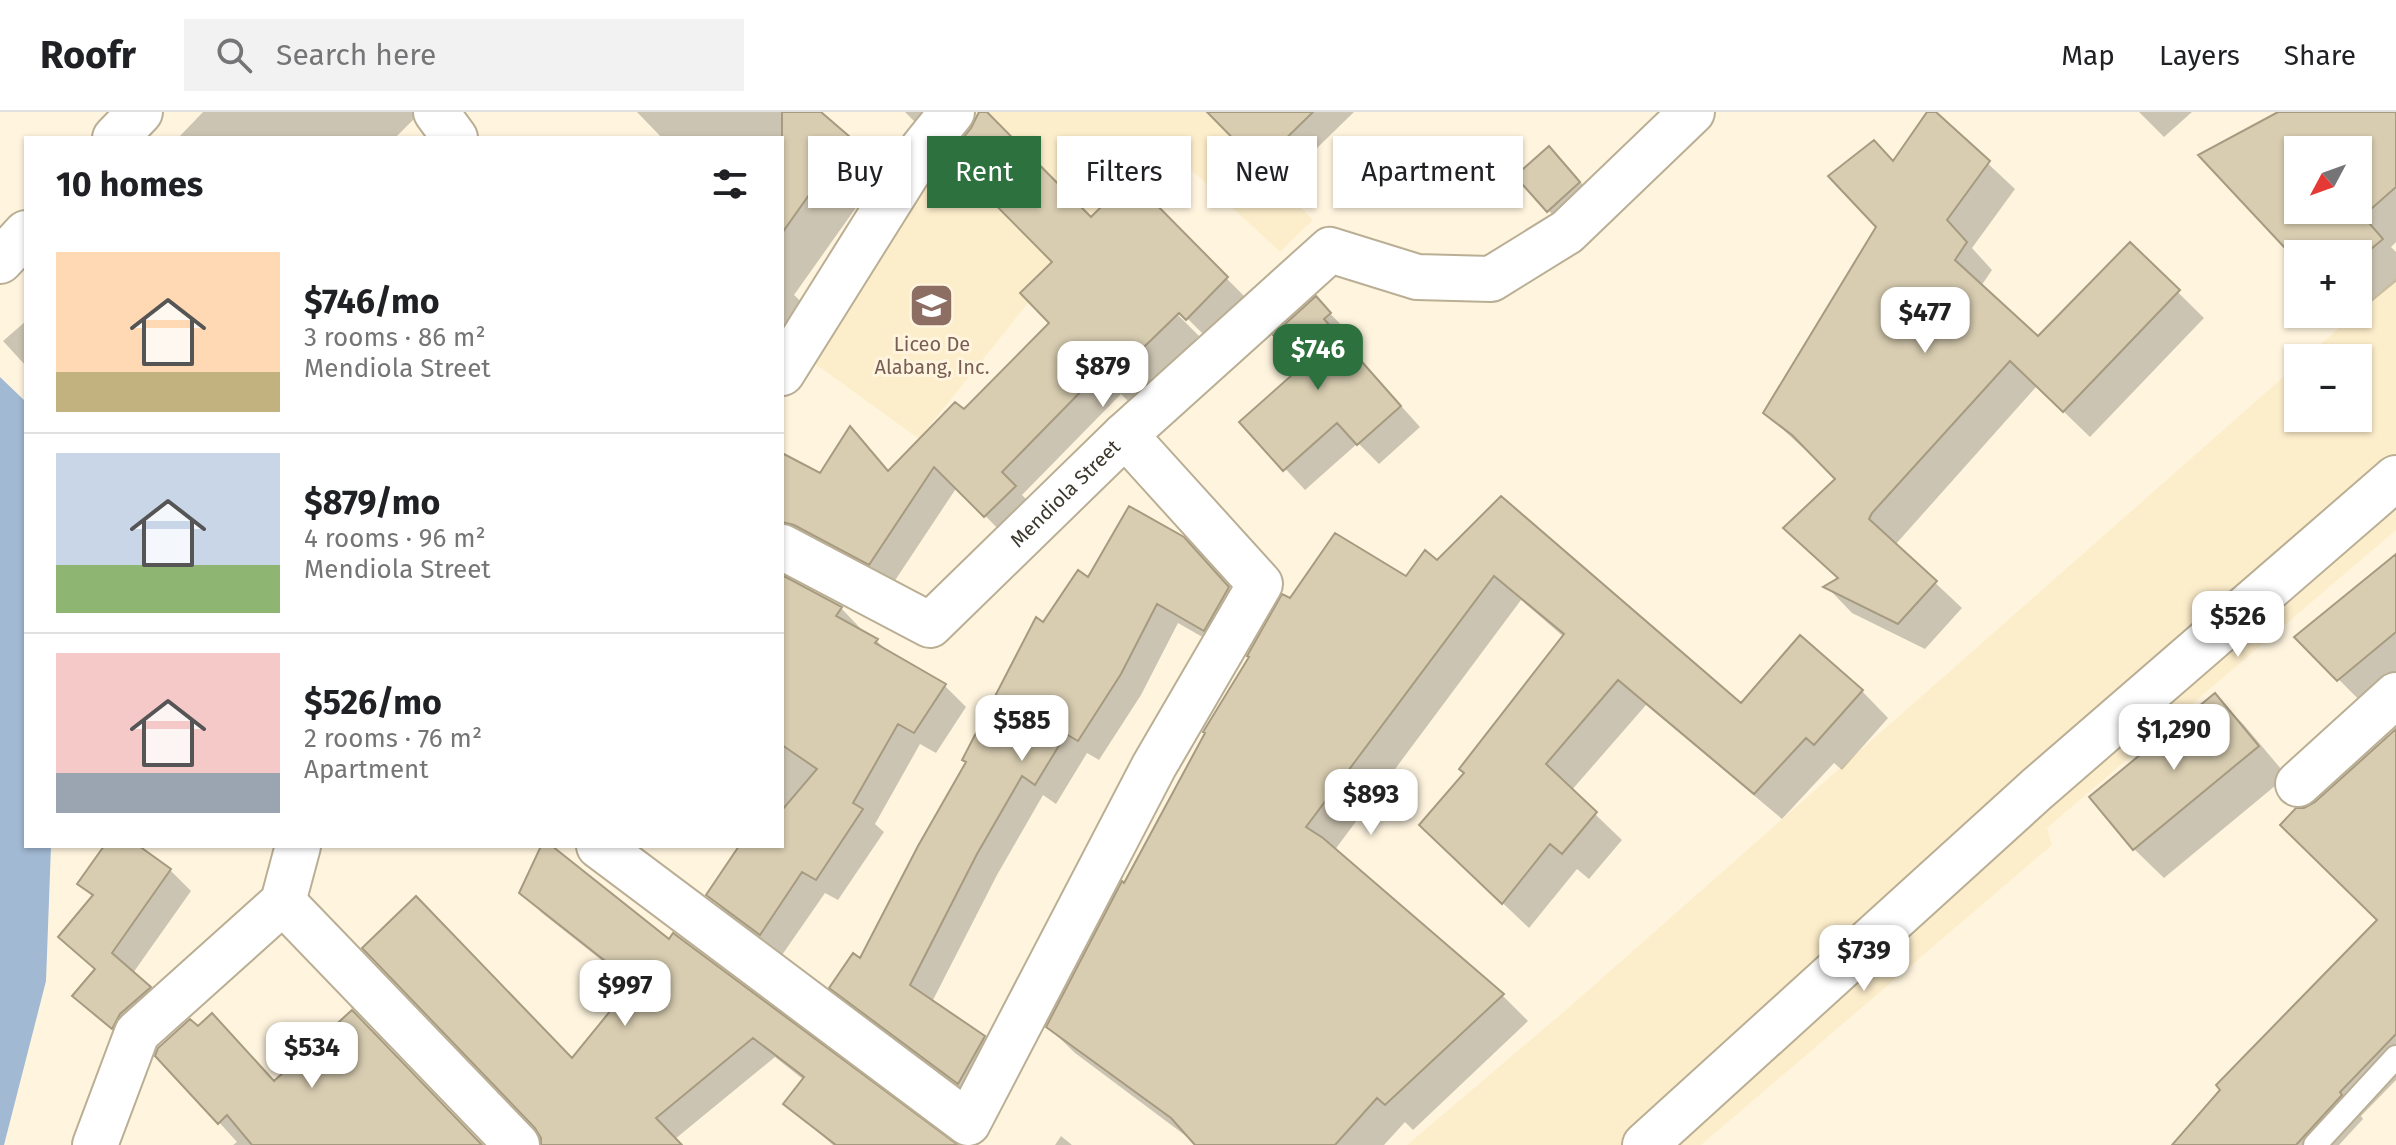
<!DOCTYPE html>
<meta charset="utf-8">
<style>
body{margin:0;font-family:"Fira Sans",sans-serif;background:#f2f2f2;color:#202124;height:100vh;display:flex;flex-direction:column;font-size:30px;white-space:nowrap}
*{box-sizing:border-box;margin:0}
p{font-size:26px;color:#757577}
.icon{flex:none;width:44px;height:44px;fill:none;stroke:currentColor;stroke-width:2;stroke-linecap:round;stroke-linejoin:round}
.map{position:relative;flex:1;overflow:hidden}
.sheet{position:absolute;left:24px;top:24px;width:760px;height:712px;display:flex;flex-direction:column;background:#fff;border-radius:0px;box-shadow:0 2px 6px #0004}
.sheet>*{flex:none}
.top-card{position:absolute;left:808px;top:24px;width:760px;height:72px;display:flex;gap:16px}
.needle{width:52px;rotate:229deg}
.buttons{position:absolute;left:2284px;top:24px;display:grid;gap:16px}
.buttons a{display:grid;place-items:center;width:88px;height:88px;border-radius:0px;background:#fff;box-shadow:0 2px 6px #0004;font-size:40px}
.price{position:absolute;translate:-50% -68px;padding:0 18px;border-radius:16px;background:#fff;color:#222;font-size:26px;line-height:52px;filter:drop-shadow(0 2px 4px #0008)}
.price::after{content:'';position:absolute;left:50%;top:48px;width:24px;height:18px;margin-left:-12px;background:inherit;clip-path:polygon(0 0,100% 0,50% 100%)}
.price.selected{background:#2d723e;color:#fff}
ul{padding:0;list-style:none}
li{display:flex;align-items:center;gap:24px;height:200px;padding:0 32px}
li+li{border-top:2px solid #e0e0e0}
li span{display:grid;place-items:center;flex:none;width:224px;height:160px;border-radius:0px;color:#555}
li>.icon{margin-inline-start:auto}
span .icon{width:96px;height:96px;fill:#fffc;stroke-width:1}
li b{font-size:34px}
h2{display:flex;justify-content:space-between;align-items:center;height:96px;padding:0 32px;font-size:34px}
.chip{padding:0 28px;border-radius:0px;background:#fff;box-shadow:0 2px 6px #0004;font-size:28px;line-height:72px}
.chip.selected{background:#2d723e;color:#fff}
header{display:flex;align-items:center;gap:48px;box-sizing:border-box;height:112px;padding:0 40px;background:#fff;border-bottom:2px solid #e0e0e0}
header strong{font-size:38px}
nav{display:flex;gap:44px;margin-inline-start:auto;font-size:28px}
.search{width:560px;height:72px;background:#f2f2f2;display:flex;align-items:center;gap:20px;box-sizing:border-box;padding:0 28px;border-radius:0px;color:#757577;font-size:30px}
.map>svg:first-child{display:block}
.built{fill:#fdeecb}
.water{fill:#a1b9d3}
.shadow{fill:#0003;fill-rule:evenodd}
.building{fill:#d8cdb1;stroke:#a69b81;stroke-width:2;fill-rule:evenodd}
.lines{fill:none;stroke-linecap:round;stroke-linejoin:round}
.lane-casing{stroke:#baaf95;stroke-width:26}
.street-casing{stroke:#baaf95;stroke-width:48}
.secondary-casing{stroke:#baaf95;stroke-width:48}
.lane{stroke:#fff;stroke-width:22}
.street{stroke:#fff;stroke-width:44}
.secondary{stroke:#fff;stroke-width:44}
.labels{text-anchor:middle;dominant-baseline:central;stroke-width:6;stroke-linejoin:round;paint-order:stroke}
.education-label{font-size:20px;fill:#785e54;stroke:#fff5df}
.street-label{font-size:20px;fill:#3c382d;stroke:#fff5df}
</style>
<header>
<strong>Roofr</strong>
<div class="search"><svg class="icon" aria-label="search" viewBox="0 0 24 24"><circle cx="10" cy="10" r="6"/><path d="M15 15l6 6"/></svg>Search here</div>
<nav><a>Map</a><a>Layers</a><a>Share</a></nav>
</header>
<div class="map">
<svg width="2396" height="1033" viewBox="0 0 2396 1033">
<rect width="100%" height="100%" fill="#fff5df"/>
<path class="built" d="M957 0H1206L1313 108 1280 140 1159 28 919 327 807 246Z
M2396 166V418L2047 716 2052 733 1701 1033H1407L1567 897 2298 252V306H2358V246H2305Z"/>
<path class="water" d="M0 265 25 289 26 296V734H51L46 869 4 1033H0Z"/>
<path class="shadow" d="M203 0H421L395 26H178Z
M637 0H818L882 59 794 183 832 219 782 250V26H662Z
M905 0H924L915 10Z
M982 0 1091 108 1130 69 1248 188 1209 228 1180 199 1177 202 1199 224 1130 291 1121 282 1022 383 1036 397 1007 426 957 375 892 473 782 444V343L821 363 850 317 890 360 965 300 1052 211 1055 150 973 17Z
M1209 0H1354L1280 72Z
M1930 0H1933L2015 77 1972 136 1992 158 1981 174 2038 227 2130 133 2204 206 2090 325 2037 274 1895 433 1962 496 1925 537 1852 501 1827 475 1840 467 1837 367 1765 301 1878 114 1894 51Z
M2139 0H2192L2164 25Z
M2296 0H2396V130L2391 135 2396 140V170L2358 201V142H2298V147ZM2298 38H2358V98H2298Z
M1569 57 1599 91 1569 119 1548 98Z
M1316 187 1350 222 1343 229 1420 315 1379 352 1358 331 1305 378 1242 310 1304 255Z
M26 209V254L3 229Z
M1501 387 1741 594 1862 579 1888 606 1842 658 1834 651 1782 707 1646 593 1571 679 1622 728 1589 767 1577 757 1529 816 1448 739 1466 662 1564 525 1521 488 1334 739 1502 883 1528 909 1413 1018 1405 1010 1384 1033H1198L1075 941 1048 915 1125 773 1291 489 1406 466 1437 451Z
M2396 444V573L2368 597 2297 525Z
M1204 448 1248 497 1225 538 1178 511 1141 583 1099 648 1087 641 1056 692 1043 683 997 763 932 890 984 926 1004 947 979 991 852 896 832 875 861 849 1043 512 1089 468Z
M782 465 841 496 862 518 861 520 877 529 890 542 945 574 966 595 936 641 920 632 875 712 884 720 838 788 825 781 782 843 730 804 708 783 742 734H782Z
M2215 583 2244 613 2287 664 2164 766 2134 737 2092 686Z
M2396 619V968L2361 1004 2363 1007 2339 1033H2175L2380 808 2305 698 2316 692Z
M107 734H135L170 758 191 779 133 861 170 896 133 936 75 883 96 859 60 825 94 786 80 772Z
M543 734H549L670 830 952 1033H833L786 992 804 968 775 945 675 1027 681 1033H543L572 949 634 874 542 801 521 780Z
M158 943 275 971 480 1033H233L237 1030Z
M1061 1024 1072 1033H1055Z"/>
<path class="building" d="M782 0H821L850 25 782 121Z
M979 0H987L1091 105 1130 66 1228 165 1186 208 1179 201 1107 271 1098 262 1002 360 1016 374 984 405 934 355 869 453 794 413 782 410V341L820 361 850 314 888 359 955 290 964 297 1049 211 1020 181 1052 150 948 45 971 16Z
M1207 0H1313L1259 53Z
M1927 0H1936L1990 49 1947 108 1967 130 1955 148 2038 224 2130 130 2180 178 2063 300 2010 249 1872 401 1869 407 1937 469 1898 512 1823 475 1838 466 1783 416 1835 367 1792 323 1763 301 1876 115 1828 64 1874 28 1893 49Z
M2278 0H2396V75L2363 104 2383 127 2358 148V142H2298V150L2198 43ZM2298 38H2358V98H2298Z
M1549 34 1580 70 1547 100 1515 64Z
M1316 184 1331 201 1324 207 1401 294 1357 333 1337 311 1283 359 1239 310 1301 255 1273 223Z
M1501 384 1741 591 1800 523 1863 578 1814 633 1806 626 1754 682 1618 568 1546 652 1597 700 1562 742 1550 732 1502 792 1419 713 1464 661 1459 657 1564 522 1494 464 1306 715 1323 726 1504 882 1385 993 1377 986 1335 1033H1195L1171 1006 1046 915 1122 769 1124 771 1205 621 1203 620 1249 545 1247 544 1282 482 1290 486 1335 421 1406 464 1425 438 1437 448Z
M1129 394 1184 425 1229 475 1204 519 1157 492 1121 562 1078 629 1066 622 1035 673 1022 664 977 742 910 873 985 924 958 972 829 876 853 841 860 846 918 734 966 650 962 648 1036 505 1043 510 1078 458 1088 465Z
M2396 442V520L2337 569 2294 525Z
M782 463 842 495 836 504 878 527 875 531 946 572 914 621 898 612 853 691 863 697 816 768 802 760 760 823 706 783 739 734H782V698L817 657 782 633Z
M2215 581 2259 634 2133 738 2089 685Z
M2396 617V922L2340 980 2342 983 2296 1033H2172L2220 978 2216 973 2377 808 2280 713 2296 696H2304L2315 690Z
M104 734H139L171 757 112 841 151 875 120 902 112 917 72 884 95 857 58 825 93 783 77 772Z
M541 734H552L669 827 673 821 958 1033H836L783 992 804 965 753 926 656 1006 682 1033H541V1026L535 1016 362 836 416 784 572 946 633 871 519 781Z
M352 898 482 1033H252L227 1003 218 1012 155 944 158 936 190 907 198 914 212 901 274 969Z"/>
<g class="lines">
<defs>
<path id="lane" d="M2315 1033 2396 945"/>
<g id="street">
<path d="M436 0 455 26"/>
<path d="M782 261 923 36 952 0"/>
<path id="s1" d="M782 435 930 513 1125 323 1330 138 1417 165 1491 167 1567 120 1692 0"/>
<path d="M2298 672 2396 583"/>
<path d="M599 734 968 1011 1154 654 1260 472 1125 323"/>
<path d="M283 790 517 1033"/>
<path d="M95 1033 137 921 283 790 298 734"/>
<path d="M1645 1033 2037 677 2396 366"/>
</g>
<path id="secondary" d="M115 26 140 0
M0 149 26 121"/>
</defs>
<use href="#lane" class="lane-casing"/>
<use href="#street" class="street-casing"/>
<use href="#secondary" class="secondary-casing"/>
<use href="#lane" class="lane"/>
<use href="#street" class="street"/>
<use href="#secondary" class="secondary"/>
</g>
<defs>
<symbol id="school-square" viewBox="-11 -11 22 22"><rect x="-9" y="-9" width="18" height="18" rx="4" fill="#8d6e63" stroke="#fff5df"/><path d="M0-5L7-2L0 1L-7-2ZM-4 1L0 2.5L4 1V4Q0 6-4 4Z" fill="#fff"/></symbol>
</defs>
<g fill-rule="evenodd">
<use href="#school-square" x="906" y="168" width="51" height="51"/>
</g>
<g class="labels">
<g class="education-label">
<text x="932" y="232">Liceo De<tspan x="932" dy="23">Alabang, Inc.</tspan></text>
</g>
<g class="street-label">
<text stroke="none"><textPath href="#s1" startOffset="356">Mendiola Street</textPath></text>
</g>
</g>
</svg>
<div class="buttons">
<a><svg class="needle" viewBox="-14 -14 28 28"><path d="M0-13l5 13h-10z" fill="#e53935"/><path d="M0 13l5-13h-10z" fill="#757577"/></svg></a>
<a>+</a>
<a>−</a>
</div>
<b class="price" style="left:1925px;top:243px">$477</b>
<b class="price selected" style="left:1318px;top:280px">$746</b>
<b class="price" style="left:1103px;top:297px">$879</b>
<b class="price" style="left:2238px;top:547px">$526</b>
<b class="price" style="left:1022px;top:651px">$585</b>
<b class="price" style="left:2174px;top:660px">$1,290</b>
<b class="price" style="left:1371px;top:725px">$893</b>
<b class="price" style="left:1864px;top:881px">$739</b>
<b class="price" style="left:625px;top:916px">$997</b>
<b class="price" style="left:312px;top:978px">$534</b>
<div class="top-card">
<a class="chip">Buy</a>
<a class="chip selected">Rent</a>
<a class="chip">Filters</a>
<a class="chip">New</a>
<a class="chip">Apartment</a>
</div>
<section class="sheet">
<h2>10 homes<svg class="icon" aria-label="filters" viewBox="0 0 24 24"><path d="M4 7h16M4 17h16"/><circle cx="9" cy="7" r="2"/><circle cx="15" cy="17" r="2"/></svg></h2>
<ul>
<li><span style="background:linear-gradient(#ffd9b3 75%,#c2b280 0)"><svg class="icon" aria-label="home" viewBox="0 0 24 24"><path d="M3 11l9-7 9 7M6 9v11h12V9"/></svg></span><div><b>$746/mo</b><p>3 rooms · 86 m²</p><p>Mendiola Street</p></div></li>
<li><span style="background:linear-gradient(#c9d6e8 70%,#8fb573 0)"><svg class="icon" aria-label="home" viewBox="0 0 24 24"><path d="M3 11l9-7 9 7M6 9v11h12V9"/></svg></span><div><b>$879/mo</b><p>4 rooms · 96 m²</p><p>Mendiola Street</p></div></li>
<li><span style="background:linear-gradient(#f6c9c9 75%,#9aa5b1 0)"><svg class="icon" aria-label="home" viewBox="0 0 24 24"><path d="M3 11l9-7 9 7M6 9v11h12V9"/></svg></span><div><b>$526/mo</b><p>2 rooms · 76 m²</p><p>Apartment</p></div></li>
</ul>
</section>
</div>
